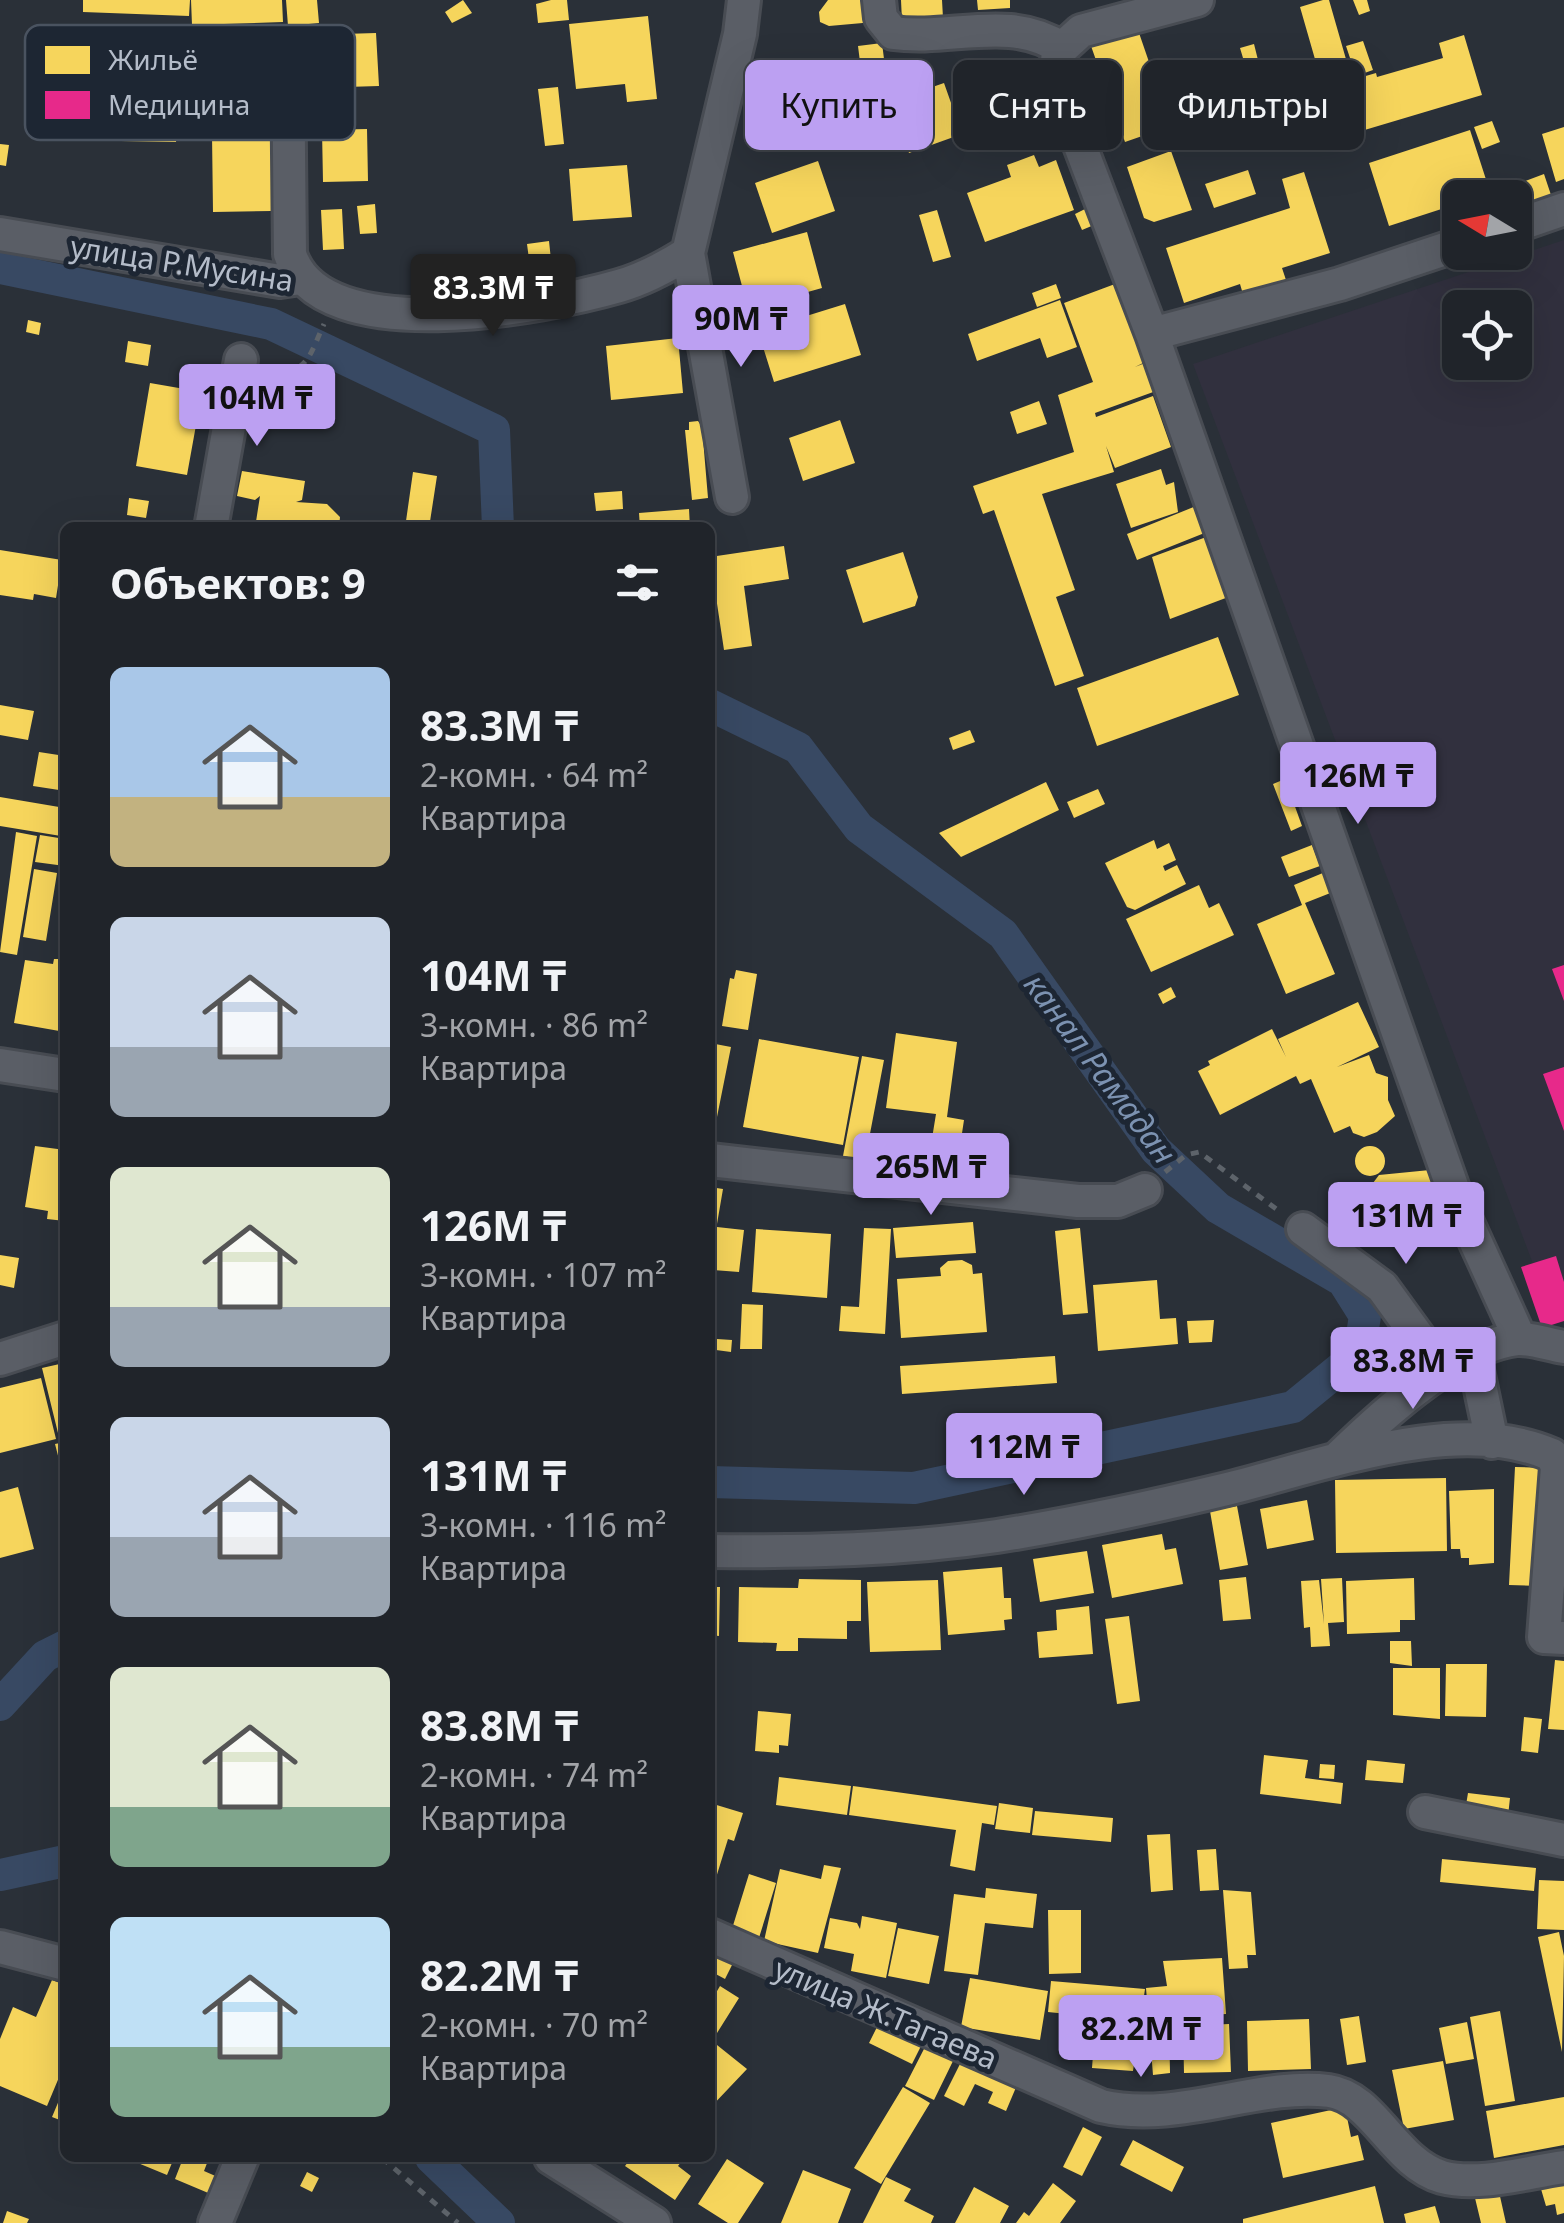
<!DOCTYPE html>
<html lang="ru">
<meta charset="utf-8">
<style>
body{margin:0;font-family:"Noto Sans",sans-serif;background:#2d3036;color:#f1f3f6;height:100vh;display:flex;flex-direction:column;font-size:38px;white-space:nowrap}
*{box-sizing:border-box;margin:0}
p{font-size:32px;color:#a2a4a8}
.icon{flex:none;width:55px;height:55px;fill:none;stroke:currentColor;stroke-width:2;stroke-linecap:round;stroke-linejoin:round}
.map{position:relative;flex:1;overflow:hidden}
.side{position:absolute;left:60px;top:522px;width:655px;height:1640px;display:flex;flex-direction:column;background:#20242a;border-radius:15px;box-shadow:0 10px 40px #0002,0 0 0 2px #3d4147}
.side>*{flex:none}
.hud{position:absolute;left:745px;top:60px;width:668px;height:90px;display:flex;gap:20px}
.needle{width:65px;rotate:280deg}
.buttons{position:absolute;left:1442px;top:180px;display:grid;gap:20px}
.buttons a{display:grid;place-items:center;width:90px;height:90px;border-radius:15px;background:#20242a;box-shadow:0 10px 40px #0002,0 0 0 2px #3d4147;font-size:50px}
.price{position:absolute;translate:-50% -85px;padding:0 22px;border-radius:10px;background:#bca0f2;color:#111;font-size:32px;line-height:65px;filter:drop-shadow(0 2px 5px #0008)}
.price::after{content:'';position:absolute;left:50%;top:60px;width:30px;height:22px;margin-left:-15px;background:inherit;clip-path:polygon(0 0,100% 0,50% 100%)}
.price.current{background:#222;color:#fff}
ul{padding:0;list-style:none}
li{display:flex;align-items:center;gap:30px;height:250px;padding:0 50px}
li span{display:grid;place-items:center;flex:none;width:280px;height:200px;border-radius:15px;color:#555}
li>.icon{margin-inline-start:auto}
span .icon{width:120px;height:120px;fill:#fffc;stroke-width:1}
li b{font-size:42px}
h2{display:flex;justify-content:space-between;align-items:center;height:120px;padding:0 50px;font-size:42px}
.pill{padding:0 35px;border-radius:15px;background:#20242a;box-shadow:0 10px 40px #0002,0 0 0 2px #3d4147;font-size:35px;line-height:90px}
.pill.current{background:#bca0f2;color:#111}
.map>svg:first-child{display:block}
.medical{fill:#31303e;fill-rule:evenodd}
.homes{fill:#f6d55c}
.health{fill:#e7298a}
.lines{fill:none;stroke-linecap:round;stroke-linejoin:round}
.canal{stroke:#384963;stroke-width:32}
.street-casing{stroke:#484c53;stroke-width:38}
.path{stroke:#5d636a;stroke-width:5;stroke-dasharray:8 8;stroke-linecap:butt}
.street{stroke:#5a5e66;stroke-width:32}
.labels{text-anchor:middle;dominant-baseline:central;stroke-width:10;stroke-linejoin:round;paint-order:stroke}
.street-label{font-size:30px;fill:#b4bcc9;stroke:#1d2633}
.water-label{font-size:32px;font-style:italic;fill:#7c92b1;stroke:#1d2633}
.key{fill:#1d2633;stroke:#4a5360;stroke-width:2.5}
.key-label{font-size:28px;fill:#b4bcc9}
</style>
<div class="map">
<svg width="1564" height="2223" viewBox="0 0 1564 2223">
<rect width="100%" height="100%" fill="#2a3038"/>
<path class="medical" d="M1564 240V1318L1552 1314 1193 364ZM1460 308H1515V362H1460Z"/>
<path class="homes" d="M83 0H190L189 16 83 12Z
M191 0H282L283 22 192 25Z
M286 0H317L319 23 288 26Z
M463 0 472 13 452 23 445 12Z
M551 0H567L569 20 538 23 536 4Z
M828 0H873L874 22 829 26 820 22 819 12Z
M901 0H942L943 18 902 21Z
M977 0H1010V8L978 10Z
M1323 0H1329L1352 80 1376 73 1377 77 1443 58 1439 43 1464 35 1482 95 1321 143 1306 92 1323 87 1300 7Z
M1353 0H1367L1370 11 1359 15Z
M648 16 657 99 627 102 625 84 576 89 569 24Z
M1138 30 1171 126 1125 142 1091 46Z
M376 33 379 86 313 88 311 35Z
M1363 41 1373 70 1356 76 1346 46Z
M882 43 890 107 866 110 858 46Z
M1254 44 1259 64 1246 68 1240 48Z
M1028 63 1044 113 977 135 966 101 978 98 973 82Z
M815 71 832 122 768 143 751 92Z
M944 83 962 134 909 153 892 101Z
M558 87 564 144 545 146 538 89Z
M891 108 896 124 889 126 891 132 842 149 835 127Z
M123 117 178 121 176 142 121 141Z
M1492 121 1500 142 1482 149 1474 127Z
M1564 127V179L1556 182 1542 134Z
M367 129 368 181 323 182 322 130Z
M1470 130 1492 198H1460V203L1389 226 1369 163Z
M212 134H271V211L213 212Z
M0 144 9 145 6 166 0 165Z
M1171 151 1192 210 1154 222 1144 218 1127 167Z
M1034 155 1039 167 1056 160 1074 210 985 242 967 193 1011 177 1007 165Z
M818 161 835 211 772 233 755 183Z
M627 165 632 217 573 221 569 169Z
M1248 170 1256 194 1214 208 1205 184Z
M1304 172 1330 253 1282 268 1286 280 1271 285 1273 292 1245 301 1240 284 1184 303 1166 248 1290 208 1282 179Z
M1544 174 1551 195 1530 202 1523 182Z
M375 204 377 233 360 234 357 206Z
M1087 208 1094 225 1082 230 1075 214Z
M342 209 344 249 323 250 321 210Z
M937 210 951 257 933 262 919 215Z
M807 232 822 288 754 307 746 301 733 252Z
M549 241 552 269 573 267 575 284 533 290 527 244Z
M1056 284 1061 298 1037 307 1032 293Z
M1115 284 1145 362 1135 367 1145 363 1156 391 1095 413 1096 417 1153 396 1171 447 1115 468 1106 446 1114 472 1042 494 1075 590 1056 597 1084 676 1055 686 994 510 983 514 973 486 1074 452 1058 395 1093 382 1064 303Z
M1060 300 1077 347 1047 358 1040 338 977 361 968 334Z
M845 304 861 355 774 382 758 331Z
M28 320 41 323 39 335 26 332Z
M678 338 683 393 611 400 606 346Z
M128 341 151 345 148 366 125 362Z
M150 383 202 392 187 475 136 466Z
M1039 401 1047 424 1017 434 1010 412Z
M840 420 855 463 803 481 789 438Z
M698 421 702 427 708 498 692 500 685 430H689V422Z
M1161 469 1166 485 1174 482 1178 512 1131 528 1116 484Z
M242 471 305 481 302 500 296 502 327 504 340 517 339 528H255L260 496 255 500 237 496Z
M413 472 437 476 429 528H405Z
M622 491 623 509 596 511 594 493Z
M129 498 149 501 146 518 127 515Z
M1201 504 1212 530 1137 560 1127 534Z
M689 509 690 528H640L639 513Z
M1209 536 1231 596 1170 619 1152 557Z
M784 546 789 579 744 586 752 646 724 650 710 557Z
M0 550 62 560 56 598 34 594 33 600 0 595Z
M903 552 918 597 915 606 863 623 846 570Z
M1218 637 1239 695 1097 746 1077 688Z
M0 705 34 711 28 740 0 735Z
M970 730 975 742 953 750 949 738Z
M39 752 65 756 59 790 33 786Z
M1285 779 1302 826 1291 831 1273 784Z
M1046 782 1059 810 961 857 939 833Z
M1098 789 1105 804 1074 818 1067 802Z
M0 797 65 808 61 836 0 826Z
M16 832 37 836 17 955 0 952Z
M40 835 65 839V866L35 862Z
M1154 840 1157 849 1169 843 1176 860 1163 866 1165 871 1177 865 1186 884 1135 910 1127 907 1105 863Z
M1312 845 1320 866 1289 877 1281 857Z
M34 869 57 873 46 941 23 937Z
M1330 870 1338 890 1305 903 1335 974 1286 994 1257 924 1302 905 1294 885Z
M1199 885 1209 908 1219 903 1234 935 1151 972 1126 919Z
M54 959H65V1032L14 1023 25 960 53 964Z
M736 970 757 974 748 1030 722 1026 730 978 734 979Z
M1171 987 1176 997 1163 1004 1158 994Z
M1358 1002 1379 1047 1337 1067 1369 1055 1376 1073 1388 1077V1100L1395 1116 1377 1132 1364 1137 1353 1133 1350 1126 1334 1133 1311 1079 1300 1084 1296 1076 1220 1115 1198 1071 1210 1065 1208 1061 1272 1029 1286 1057 1278 1039Z
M896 1033 957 1042 947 1117 964 1120 956 1173 927 1169 936 1114 886 1108Z
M759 1039 859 1057 843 1145 743 1127Z
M710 1043 731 1047 716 1122 710 1121Z
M862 1056 884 1060 865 1160 843 1156Z
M35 1146 65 1150V1221L47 1219 48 1211 25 1207Z
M1355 1161a15 15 0 1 1 30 0a15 15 0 1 1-30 0Z
M1430 1170 1438 1216 1394 1220 1361 1199 1379 1175Z
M710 1187 723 1189 712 1253H710Z
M973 1222 976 1253 896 1258 893 1228Z
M717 1227 744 1230 739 1272 713 1270Z
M864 1228 891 1229 885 1334 839 1331 841 1306 859 1307Z
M1080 1228 1088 1313 1063 1315 1055 1231Z
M756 1229 831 1234 827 1298 752 1292Z
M0 1255 19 1258 14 1288 0 1285Z
M962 1260 972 1265 973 1274 982 1273 987 1332 901 1338 897 1279 941 1276 940 1268 948 1261Z
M1157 1280 1160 1319 1176 1318 1178 1344 1098 1351 1093 1285Z
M742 1304 763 1305 762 1349H740Z
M1214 1320 1212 1342 1189 1343 1187 1321Z
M717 1339 732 1340 731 1352 716 1350Z
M1055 1356 1057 1383 902 1394 900 1366Z
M64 1363 65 1431 58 1433 42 1368Z
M41 1378 56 1439 0 1453V1388Z
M65 1442V1479H64L55 1444Z
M1515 1467 1545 1468 1540 1586 1509 1585Z
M1446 1478 1447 1551 1336 1553 1335 1480Z
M18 1487 34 1549 0 1558V1492Z
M1494 1489V1563L1469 1565V1558H1461L1460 1549H1451L1449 1491Z
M1307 1500 1314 1540 1267 1549 1260 1509Z
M1237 1506 1248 1565 1220 1570 1210 1511Z
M1162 1534 1165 1550 1176 1548 1183 1584 1112 1598 1102 1545Z
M1087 1551 1094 1593 1040 1602 1033 1559Z
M1002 1567 1004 1598H1011L1012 1619 1004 1620 1005 1630 948 1635 943 1572Z
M1246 1577 1251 1619 1223 1621 1219 1580Z
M1342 1578 1344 1622 1328 1623 1330 1646 1311 1647 1310 1627 1304 1628 1301 1581 1319 1580 1324 1624 1321 1579Z
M1414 1578 1415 1620H1400V1632L1347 1634 1346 1581Z
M799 1579 861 1580V1621H847V1639L798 1638V1651H776L777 1643 738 1642 739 1587 798 1588Z
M938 1580 941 1650 870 1652 867 1582Z
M710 1587H720L719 1636 710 1635Z
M1089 1606 1093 1654 1039 1658 1037 1632 1057 1630 1056 1610Z
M1129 1616 1140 1701 1117 1704 1105 1619Z
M1390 1641H1411L1412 1666 1390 1663Z
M1555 1660 1564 1661V1730L1548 1729Z
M1446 1664H1487L1486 1717 1445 1716Z
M1393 1668H1440V1719L1393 1715Z
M758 1711 791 1714 788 1746 779 1745V1753L755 1751Z
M1524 1717 1542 1719 1538 1753 1521 1751Z
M1264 1755 1308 1760 1305 1778 1343 1783 1341 1804 1260 1794Z
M1367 1760 1405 1764 1403 1783 1365 1780Z
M1320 1764 1335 1765 1334 1779 1319 1778Z
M779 1777 851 1786 847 1815 776 1805Z
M853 1786 997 1806 994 1825 982 1823 975 1871 950 1866 956 1830 849 1815Z
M1468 1793 1510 1798 1508 1816 1465 1811Z
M710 1803 743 1813 734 1841 728 1839 711 1894Z
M999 1803 1033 1808 1030 1833 995 1829Z
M1035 1811 1113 1818 1111 1842 1032 1835Z
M1170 1834 1173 1890 1151 1892 1147 1835Z
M1216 1849 1219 1890 1200 1891 1197 1850Z
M1442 1859 1536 1868 1534 1891 1440 1882Z
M824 1865 841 1868 818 1953 764 1941 780 1869 821 1879Z
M749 1874 776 1883 758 1941 731 1932Z
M1539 1880 1564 1881V1930L1537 1929Z
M986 1888 1037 1894 1033 1928 985 1923 978 1975 944 1971 954 1894 985 1898Z
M1223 1890 1251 1892 1256 1955H1247L1248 1968 1229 1969Z
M1048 1910H1081V1973L1049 1974Z
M862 1916 897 1923 886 1978 851 1971 854 1954 824 1948 830 1918 857 1923 860 1929Z
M898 1928 939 1936 929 1984 888 1976Z
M1559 1932 1564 1956 1562 2052 1538 1937Z
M710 1950 734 1961 725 1979 710 1971Z
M1222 1958 1226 2014 1169 2017 1170 2073 1153 2075 1146 1988 1167 1986 1163 1961Z
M970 1978 1048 1991 1040 2040 961 2027Z
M52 1980 65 1985V2063L47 2106 0 2086V2039L13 2007 36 2017Z
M1051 1981 1145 1989 1133 2071 1092 2068 1096 2017 1048 2012Z
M720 1986 739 1998 712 2041 747 2069 710 2108V2003Z
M1500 2011 1515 2101 1485 2106 1470 2017Z
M1359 2016 1366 2062 1347 2065 1340 2019Z
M1309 2019 1311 2069 1248 2071 1247 2021Z
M1467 2022 1474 2059 1446 2064 1439 2028Z
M879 2023 922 2044 912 2064 869 2043Z
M1229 2024 1231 2072 1184 2073 1183 2026Z
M925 2047 953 2061 934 2100 905 2086Z
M1443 2061 1454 2120 1404 2129 1392 2070Z
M960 2064 1017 2085 1006 2111 988 2103 993 2092 975 2084 964 2106 944 2096Z
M65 2086V2122L52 2117Z
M903 2087 930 2103 881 2184 854 2168Z
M1564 2097V2145L1494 2158 1486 2111Z
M1345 2107 1351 2137 1358 2135 1364 2160 1283 2178 1271 2123Z
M1083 2127 1102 2137 1082 2176 1063 2167Z
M1133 2140 1184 2167 1172 2192 1120 2165Z
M134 2158H209L204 2171 220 2178 213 2195 175 2179 182 2161 174 2158 167 2175 133 2161Z
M631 2158H684L678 2166 691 2176 675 2200 625 2166Z
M727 2159 764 2183 738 2223H728L698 2204Z
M803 2170 851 2189 838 2223H781Z
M307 2172 319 2178 312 2192 300 2186Z
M886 2177 911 2189 904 2201 934 2216 931 2223H863Z
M1053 2183 1076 2201 1060 2223H1016L1024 2212 1029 2216Z
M1564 2184V2213L1557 2215 1555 2204 1546 2206 1541 2189Z
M1375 2186 1384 2223H1243V2219Z
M974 2187 1009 2206 1000 2223H955Z
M1499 2192 1506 2223H1481L1475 2198Z
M1435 2206 1440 2223H1406L1404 2214Z
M7 2211 29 2219 27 2223H3Z"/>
<path class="health" d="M1564 965V1001L1552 969Z
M1564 1067V1131L1543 1074Z
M1556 1256 1564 1282V1321L1542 1328 1521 1267Z"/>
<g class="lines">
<path class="canal" d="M0 268 271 324 494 430 498 528
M710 705 798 748 859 828 1003 934 1156 1150 1218 1208 1343 1281 1365 1316 1359 1353 1293 1407 914 1488 710 1482
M0 1705 45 1656 65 1646
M0 1875 65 1861
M431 2158 499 2223"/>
<defs>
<path id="street" d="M879 0 881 18 893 33C951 41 1009 14 1061 48
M1197 0 1081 31 1058 52 1055 80 1152 334 1458 1203 1520 1339
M288 51 290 254C320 351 546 307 619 286 644 279 666 267 688 253
M1515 226 1564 209
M0 234 280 281 301 278
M1152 334 1340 284 1460 244
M732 497 688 253 740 34 744 0
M211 528 241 360
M0 1065 65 1075
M710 1160 1078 1201H1118L1145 1190
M1303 1229 1382 1287 1443 1371
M1474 1356 1492 1442
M0 1359 65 1338
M1340 1456C1382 1415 1457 1346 1517 1339 1532 1338 1550 1345 1564 1347
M710 1551C807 1552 901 1550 997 1536 1073 1524 1152 1507 1227 1489 1321 1466 1457 1413 1552 1455L1557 1467 1544 1637 1564 1638
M1425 1812 1564 1840
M710 1935 1101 2106C1178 2124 1258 2082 1329 2091 1374 2097 1394 2163 1442 2177 1479 2187 1527 2172 1564 2167
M0 1947 65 1964
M551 2158 654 2223
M215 2223 242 2158"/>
</defs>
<use href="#street" class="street-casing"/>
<path class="path" d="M269 376C309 371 308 359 324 324
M1165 1172 1186 1155 1199 1152 1279 1211
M382 2158 458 2223"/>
<use href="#street" class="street"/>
</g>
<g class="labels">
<g class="street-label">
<text transform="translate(182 263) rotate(9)">улица Р.Мусина</text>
<text transform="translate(886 2013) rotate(23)">улица Ж.Тагаева</text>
</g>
<g class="water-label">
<text transform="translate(1101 1068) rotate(53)">канал Рамадан</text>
</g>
</g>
<rect x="25" y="25" width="330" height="115" rx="15" class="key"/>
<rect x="45" y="46" width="45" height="28" fill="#f6d55c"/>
<rect x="45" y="91" width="45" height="28" fill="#e7298a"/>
<g class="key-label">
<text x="108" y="70">Жильё</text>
<text x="108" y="115">Медицина</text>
</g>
</svg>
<div class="buttons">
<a><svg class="needle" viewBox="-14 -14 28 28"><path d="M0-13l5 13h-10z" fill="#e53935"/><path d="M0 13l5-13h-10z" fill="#a2a4a8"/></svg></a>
<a><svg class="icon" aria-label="locate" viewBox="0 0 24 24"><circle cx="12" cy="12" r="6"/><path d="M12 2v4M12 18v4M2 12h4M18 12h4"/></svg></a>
</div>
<b class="price current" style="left:493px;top:339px">83.3M ₸</b>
<b class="price" style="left:741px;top:370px">90M ₸</b>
<b class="price" style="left:257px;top:449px">104M ₸</b>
<b class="price" style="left:1358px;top:827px">126M ₸</b>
<b class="price" style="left:931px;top:1218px">265M ₸</b>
<b class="price" style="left:1406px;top:1267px">131M ₸</b>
<b class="price" style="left:1413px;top:1412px">83.8M ₸</b>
<b class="price" style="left:1024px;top:1498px">112M ₸</b>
<b class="price" style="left:1141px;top:2080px">82.2M ₸</b>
<div class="hud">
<a class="pill current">Купить</a>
<a class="pill">Снять</a>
<a class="pill">Фильтры</a>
</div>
<section class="side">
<h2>Объектов: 9<svg class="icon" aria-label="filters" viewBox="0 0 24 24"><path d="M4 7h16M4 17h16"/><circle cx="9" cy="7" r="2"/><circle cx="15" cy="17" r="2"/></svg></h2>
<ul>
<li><span style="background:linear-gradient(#a9c7e8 65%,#c2b280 0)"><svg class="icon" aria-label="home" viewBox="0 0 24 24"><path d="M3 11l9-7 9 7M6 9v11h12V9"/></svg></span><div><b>83.3M ₸</b><p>2-комн. · 64 m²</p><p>Квартира</p></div></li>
<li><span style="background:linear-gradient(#c9d6e8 65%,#9aa5b1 0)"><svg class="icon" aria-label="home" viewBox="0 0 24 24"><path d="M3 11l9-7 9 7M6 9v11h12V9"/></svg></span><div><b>104M ₸</b><p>3-комн. · 86 m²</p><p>Квартира</p></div></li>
<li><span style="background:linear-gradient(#dfe7d0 70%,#9aa5b1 0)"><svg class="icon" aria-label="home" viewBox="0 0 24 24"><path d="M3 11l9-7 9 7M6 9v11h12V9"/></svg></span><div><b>126M ₸</b><p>3-комн. · 107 m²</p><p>Квартира</p></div></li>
<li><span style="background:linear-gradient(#c9d6e8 60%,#9aa5b1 0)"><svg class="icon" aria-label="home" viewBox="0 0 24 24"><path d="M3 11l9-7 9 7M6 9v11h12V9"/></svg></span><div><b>131M ₸</b><p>3-комн. · 116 m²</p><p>Квартира</p></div></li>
<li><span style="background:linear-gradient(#dfe7d0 70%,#7fa58c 0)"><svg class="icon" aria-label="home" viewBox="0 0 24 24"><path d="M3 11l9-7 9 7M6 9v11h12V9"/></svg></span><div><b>83.8M ₸</b><p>2-комн. · 74 m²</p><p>Квартира</p></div></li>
<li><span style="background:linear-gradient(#bfe0f5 65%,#7fa58c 0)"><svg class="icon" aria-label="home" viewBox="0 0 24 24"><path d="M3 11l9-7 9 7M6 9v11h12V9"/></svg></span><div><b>82.2M ₸</b><p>2-комн. · 70 m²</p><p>Квартира</p></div></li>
</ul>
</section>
</div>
